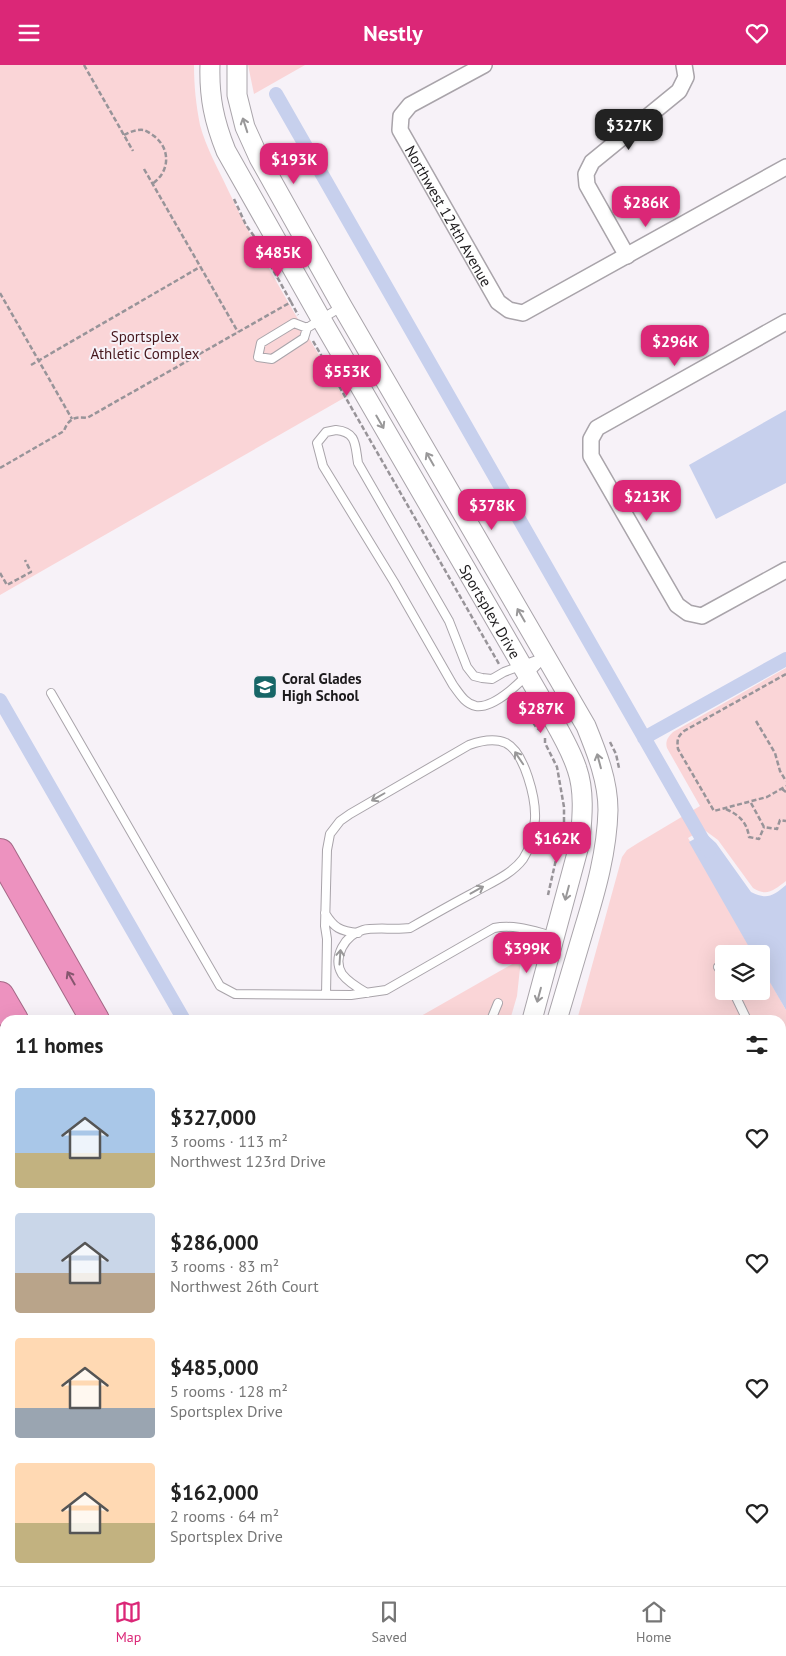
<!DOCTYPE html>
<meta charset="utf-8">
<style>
body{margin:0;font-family:"PT Sans",sans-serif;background:#f2f2f2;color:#222;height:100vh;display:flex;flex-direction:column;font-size:19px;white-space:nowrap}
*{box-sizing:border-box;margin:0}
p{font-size:16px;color:#767676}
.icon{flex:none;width:28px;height:28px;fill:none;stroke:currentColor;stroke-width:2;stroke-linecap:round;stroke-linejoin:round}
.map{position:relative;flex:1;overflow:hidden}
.sheet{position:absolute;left:0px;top:950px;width:786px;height:571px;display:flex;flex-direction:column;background:#fff;border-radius:15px 15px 0 0;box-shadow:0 5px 20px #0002}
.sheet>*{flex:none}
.buttons{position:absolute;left:715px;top:880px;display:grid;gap:10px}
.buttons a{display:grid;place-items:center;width:55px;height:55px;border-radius:5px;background:#fff;box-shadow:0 5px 20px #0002;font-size:25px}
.price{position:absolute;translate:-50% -42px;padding:0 11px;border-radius:10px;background:#db2777;color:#fff;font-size:16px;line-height:32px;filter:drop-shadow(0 1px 2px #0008)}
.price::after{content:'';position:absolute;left:50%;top:30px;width:15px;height:11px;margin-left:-8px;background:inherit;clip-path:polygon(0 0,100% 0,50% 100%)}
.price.current{background:#222;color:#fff}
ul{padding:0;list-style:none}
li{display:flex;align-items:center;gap:15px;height:125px;padding:0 15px}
li span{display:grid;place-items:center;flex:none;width:140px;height:100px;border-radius:5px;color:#555}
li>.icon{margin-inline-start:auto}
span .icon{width:60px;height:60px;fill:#fffc;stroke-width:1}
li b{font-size:21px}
h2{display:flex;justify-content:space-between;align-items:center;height:60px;padding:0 15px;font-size:21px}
header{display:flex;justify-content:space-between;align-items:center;height:65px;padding:0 15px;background:#db2777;color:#fff;font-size:22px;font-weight:700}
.menu{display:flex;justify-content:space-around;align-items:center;height:70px;border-top:1px solid #e0e0e0;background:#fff;font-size:14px;color:#767676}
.menu a{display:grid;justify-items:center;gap:2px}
.menu .current{color:#db2777}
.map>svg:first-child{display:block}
.green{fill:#fad5d7}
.water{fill:#c7d0ed}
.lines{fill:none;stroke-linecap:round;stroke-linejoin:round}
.canal{stroke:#c7d0ed;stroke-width:14}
.service-casing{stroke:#a9a4aa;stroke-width:10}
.minor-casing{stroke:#a9a4aa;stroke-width:18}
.tertiary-casing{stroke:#a9a4aa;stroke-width:21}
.motorway-casing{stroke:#a46886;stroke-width:30}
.path{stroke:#989499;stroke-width:2.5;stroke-dasharray:5 2.5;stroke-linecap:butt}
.service{stroke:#fff;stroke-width:8}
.minor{stroke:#fff;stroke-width:15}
.tertiary{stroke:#fff;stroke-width:19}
.motorway{stroke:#ed92bf;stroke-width:28}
.oneway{stroke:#999899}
.oneway2{stroke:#85566e}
.labels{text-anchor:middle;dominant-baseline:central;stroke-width:4;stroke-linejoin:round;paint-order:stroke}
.street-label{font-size:15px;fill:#1d1b1d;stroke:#f7f2f8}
.park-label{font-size:15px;fill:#46171d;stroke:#f7f2f8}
.poi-label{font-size:15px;font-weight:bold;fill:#1d1b1d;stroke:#f7f2f8;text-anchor:start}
</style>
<header><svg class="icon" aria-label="menu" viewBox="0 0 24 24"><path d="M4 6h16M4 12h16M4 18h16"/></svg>Nestly<svg class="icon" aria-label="heart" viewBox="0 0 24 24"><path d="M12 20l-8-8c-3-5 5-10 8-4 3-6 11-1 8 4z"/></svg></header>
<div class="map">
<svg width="786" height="1521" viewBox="0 0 786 1521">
<rect width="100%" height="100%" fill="#f7f2f8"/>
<path class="green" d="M0 0H194C194 21 196 40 200 60 206 83 219 105 229 127 263 198 305 265 344 333L0 530Z
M248 0H305L254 29Z
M786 603V816C774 825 767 832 753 823L718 775 703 764 688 773 754 889H724V926H761V901L786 945V1239L781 1240V955H577L622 792 627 785 638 778 700 741 667 683C665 676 668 672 673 667Z
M521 894 517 931 510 955H414Z
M0 1310 5 1319V1516H117L120 1521H0Z
M786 1345V1413L781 1415V1346Z
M536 1516H590L581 1521H539Z"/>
<path class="water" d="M786 345V418L716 454 689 400Z
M705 768 716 778 751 827C767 835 773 831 786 820V945L761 902V889H753L689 777Z
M0 1053 5 1061V1218L0 1210Z
M175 1516H268L270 1521H178Z"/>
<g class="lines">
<path class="canal" d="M276 29 709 786
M0 635 184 955
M644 673 786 594
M781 1446 786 1444
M501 1516 503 1521
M648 1521 656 1516"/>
<defs>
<path id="service" d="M307 263 294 258 261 278 258 292 272 294 304 273 307 263 341 242
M336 365C357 367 355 380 358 398L449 556 467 602 474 611 482 613 492 614 504 607 545 592C531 606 498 644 476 641 465 639 459 628 453 620L394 517 323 401 317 378 326 367Z
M51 628 220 921 235 929 351 930 386 925 494 863C515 859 533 866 553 871
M325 848C334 863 340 866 358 868
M718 902 724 911
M733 926 747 955
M326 930 327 874 325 861 327 785 330 769 340 756 350 749 469 680C480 676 495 673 506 678 525 688 536 734 535 754 534 768 531 782 523 794 511 810 490 818 473 828 452 839 431 851 410 863 396 865 373 862 363 865 345 870 332 892 342 909 348 917 358 923 367 928
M491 955 498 938
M781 1078 786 1096
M0 1310 5 1319
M117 1516 120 1521"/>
<g id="minor">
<path id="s1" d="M484 0 410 40 401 51 400 65 498 237 509 245 523 248 786 102"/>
<path d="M627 191 587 120 586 109 592 97 679 26 686 12 684 0"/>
<path d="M786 257 597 363 591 374V391L677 540 688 548 702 551 786 505"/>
</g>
<g id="tertiary">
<path id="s2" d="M210 0C209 32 214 56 226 86L321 254 546 642C557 662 570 682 577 704 585 727 582 754 580 777L532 955"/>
<path d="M237 0V30L245 62 259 93 342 241 586 661C597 688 608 716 608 745 607 786 596 825 584 864 575 894 566 925 557 955"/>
<path d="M781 1261 786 1260"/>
<path d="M781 1285H786"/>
</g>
<path id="motorway" d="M0 788 95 955
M0 931 14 955
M334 1516 336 1521
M415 1516 418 1521"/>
</defs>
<use href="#service" class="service-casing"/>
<use href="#minor" class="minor-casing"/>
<use href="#tertiary" class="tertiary-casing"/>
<use href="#motorway" class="motorway-casing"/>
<path class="path" d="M84 0 133 86
M124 70C130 67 137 64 144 65 147 66 151 69 154 71 171 84 170 107 152 119
M144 104 238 267
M234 134 246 160 256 174 291 237
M0 228 72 354
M313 276 499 599
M31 300 200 202
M0 403 64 366C68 354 75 351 87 353L291 237 298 250
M0 508 7 520 31 507 25 495
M786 609 684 666C677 672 677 676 678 684L714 746 767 732 786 721
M517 632 536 662 541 666
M756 656 775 688 780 706 786 716
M545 673V678L557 702 564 742V759L548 830
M610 677 616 689 619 703
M782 724 786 727
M751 738 764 762 777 764 780 755 786 756
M726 744C739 750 747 757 749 772L759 774 764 762"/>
<use href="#service" class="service"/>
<use href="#minor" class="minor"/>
<use href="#tertiary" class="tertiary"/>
<use href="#motorway" class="motorway"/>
</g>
<defs><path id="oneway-shaft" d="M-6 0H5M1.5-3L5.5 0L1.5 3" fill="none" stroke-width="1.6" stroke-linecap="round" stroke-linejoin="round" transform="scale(1.25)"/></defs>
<g class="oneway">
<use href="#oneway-shaft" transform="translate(245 60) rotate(-108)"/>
<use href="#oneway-shaft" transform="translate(380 357) rotate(60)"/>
<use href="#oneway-shaft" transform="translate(430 394) rotate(-120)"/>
<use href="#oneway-shaft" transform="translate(521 550) rotate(-120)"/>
<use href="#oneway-shaft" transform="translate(519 693) rotate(-124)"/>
<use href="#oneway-shaft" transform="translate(599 696) rotate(-105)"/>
<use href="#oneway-shaft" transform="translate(378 732) rotate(150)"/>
<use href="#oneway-shaft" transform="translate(477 825) rotate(-29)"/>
<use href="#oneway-shaft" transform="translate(567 828) rotate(105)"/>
<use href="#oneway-shaft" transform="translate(340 892) rotate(-86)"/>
<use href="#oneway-shaft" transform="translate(539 930) rotate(105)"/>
</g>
<use class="oneway2" href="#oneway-shaft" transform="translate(71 913) rotate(-120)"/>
<defs>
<symbol id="school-square" viewBox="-11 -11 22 22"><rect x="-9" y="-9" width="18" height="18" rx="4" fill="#176667" stroke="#f7f2f8"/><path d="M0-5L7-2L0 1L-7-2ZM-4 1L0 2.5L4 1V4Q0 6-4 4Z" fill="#fff"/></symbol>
</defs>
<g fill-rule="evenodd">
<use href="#school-square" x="251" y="608" width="28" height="28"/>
</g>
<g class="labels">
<g class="street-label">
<text stroke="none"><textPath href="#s1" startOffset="211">Northwest 124th Avenue</textPath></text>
<text stroke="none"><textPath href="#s2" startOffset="619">Sportsplex Drive</textPath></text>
</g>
<g class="park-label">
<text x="145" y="271">Sportsplex<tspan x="145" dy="17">Athletic Complex</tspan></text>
</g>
<g class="poi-label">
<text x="282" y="613">Coral Glades<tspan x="282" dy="17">High School</tspan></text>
</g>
</g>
</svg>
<div class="buttons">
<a><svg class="icon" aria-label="layers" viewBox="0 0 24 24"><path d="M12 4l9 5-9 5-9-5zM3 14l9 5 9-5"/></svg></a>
</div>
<b class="price current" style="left:629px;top:86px">$327K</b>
<b class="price" style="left:294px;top:120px">$193K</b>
<b class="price" style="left:646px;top:163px">$286K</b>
<b class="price" style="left:278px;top:213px">$485K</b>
<b class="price" style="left:675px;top:302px">$296K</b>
<b class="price" style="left:347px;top:332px">$553K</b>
<b class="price" style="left:647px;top:457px">$213K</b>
<b class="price" style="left:492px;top:466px">$378K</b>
<b class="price" style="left:541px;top:669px">$287K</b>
<b class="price" style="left:557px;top:799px">$162K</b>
<b class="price" style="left:527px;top:909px">$399K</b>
<section class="sheet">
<h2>11 homes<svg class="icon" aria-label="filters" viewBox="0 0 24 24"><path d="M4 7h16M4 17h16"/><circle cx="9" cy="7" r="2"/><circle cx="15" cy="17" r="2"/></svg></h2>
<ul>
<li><span style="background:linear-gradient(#a9c7e8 65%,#c2b280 0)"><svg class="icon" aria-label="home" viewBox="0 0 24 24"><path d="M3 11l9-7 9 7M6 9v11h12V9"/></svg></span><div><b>$327,000</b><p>3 rooms · 113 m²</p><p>Northwest 123rd Drive</p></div><svg class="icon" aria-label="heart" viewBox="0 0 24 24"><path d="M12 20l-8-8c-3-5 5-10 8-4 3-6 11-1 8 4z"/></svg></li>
<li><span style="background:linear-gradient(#c9d6e8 60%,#b9a48a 0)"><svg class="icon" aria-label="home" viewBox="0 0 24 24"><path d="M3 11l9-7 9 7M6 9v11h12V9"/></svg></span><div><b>$286,000</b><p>3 rooms · 83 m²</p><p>Northwest 26th Court</p></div><svg class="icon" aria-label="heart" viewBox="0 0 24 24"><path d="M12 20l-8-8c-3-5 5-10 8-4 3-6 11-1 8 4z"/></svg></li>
<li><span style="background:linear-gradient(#ffd9b3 70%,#9aa5b1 0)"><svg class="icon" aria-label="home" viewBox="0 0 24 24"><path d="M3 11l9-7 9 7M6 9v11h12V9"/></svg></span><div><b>$485,000</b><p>5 rooms · 128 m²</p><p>Sportsplex Drive</p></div><svg class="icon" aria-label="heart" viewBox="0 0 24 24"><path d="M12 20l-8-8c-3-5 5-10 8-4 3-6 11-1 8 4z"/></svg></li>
<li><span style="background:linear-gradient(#ffd9b3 60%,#c2b280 0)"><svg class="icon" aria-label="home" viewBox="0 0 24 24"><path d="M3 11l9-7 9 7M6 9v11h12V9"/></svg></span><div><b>$162,000</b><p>2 rooms · 64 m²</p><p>Sportsplex Drive</p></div><svg class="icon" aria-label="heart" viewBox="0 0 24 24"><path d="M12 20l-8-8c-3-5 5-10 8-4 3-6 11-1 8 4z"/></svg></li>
</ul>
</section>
</div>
<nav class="menu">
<a class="current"><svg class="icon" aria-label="map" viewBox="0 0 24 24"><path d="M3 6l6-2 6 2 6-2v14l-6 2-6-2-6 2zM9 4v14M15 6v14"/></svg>Map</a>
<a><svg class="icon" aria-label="saved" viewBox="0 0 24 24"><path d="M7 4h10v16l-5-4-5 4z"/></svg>Saved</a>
<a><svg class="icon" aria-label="home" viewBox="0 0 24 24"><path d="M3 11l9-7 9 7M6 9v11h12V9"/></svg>Home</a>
</nav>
